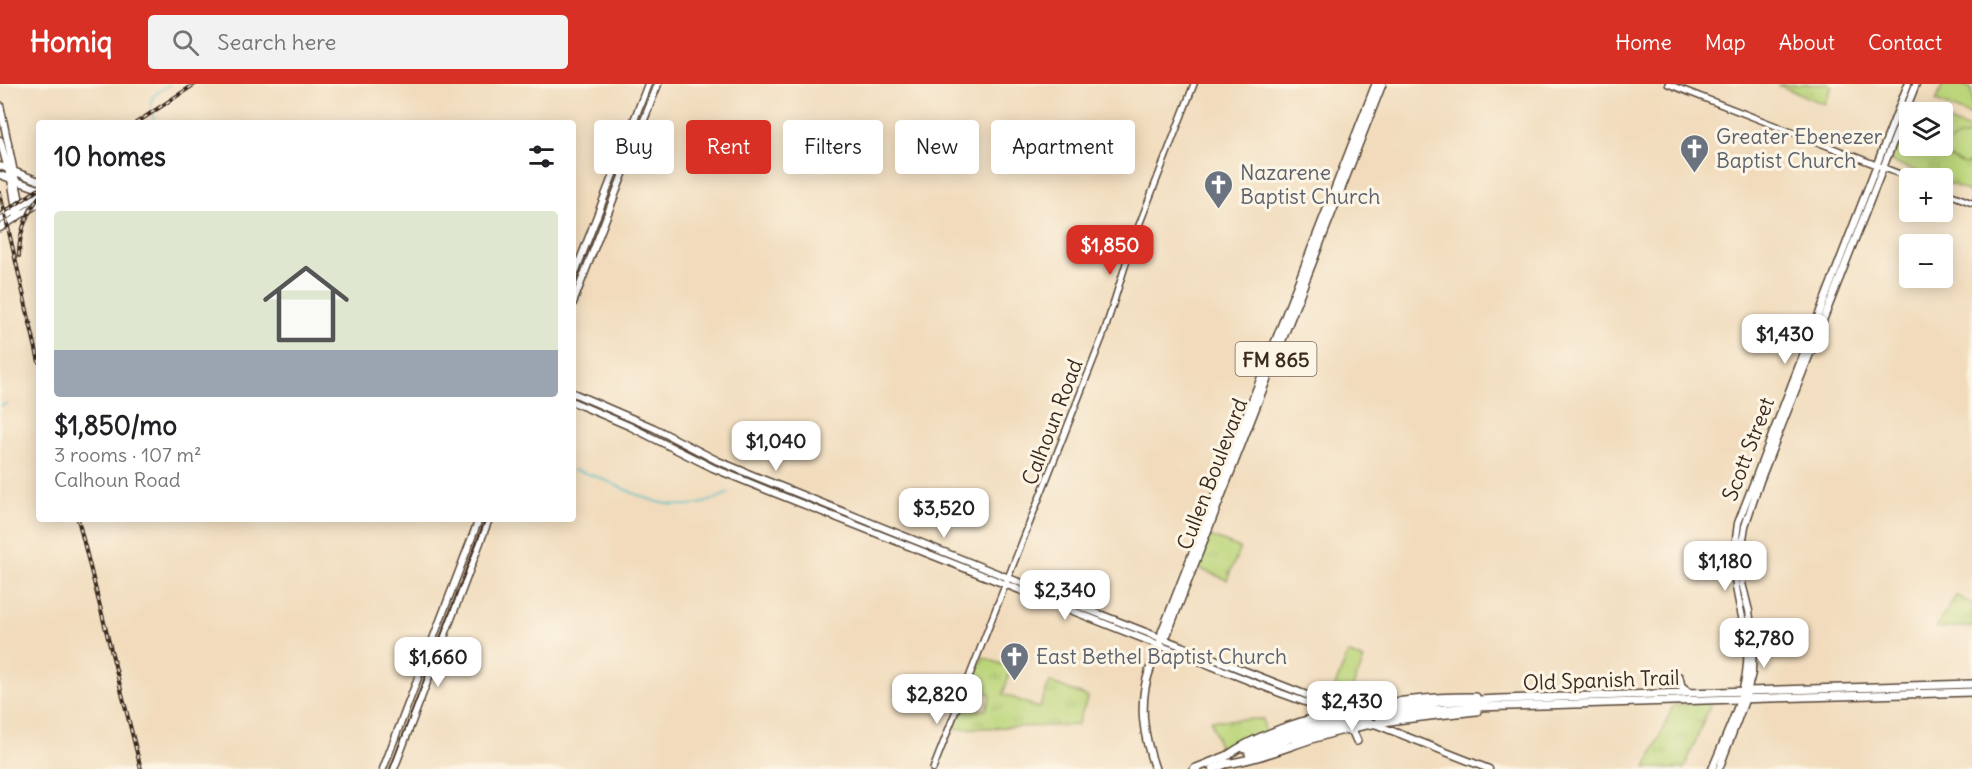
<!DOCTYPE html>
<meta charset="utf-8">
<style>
body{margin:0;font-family:Delius,sans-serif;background:#f2f2f2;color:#202124;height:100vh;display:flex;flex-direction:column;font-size:22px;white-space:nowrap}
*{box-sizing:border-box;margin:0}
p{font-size:20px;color:#757577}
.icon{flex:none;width:33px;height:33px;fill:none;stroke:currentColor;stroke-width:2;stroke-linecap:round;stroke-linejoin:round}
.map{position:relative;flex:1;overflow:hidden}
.sheet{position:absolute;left:36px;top:36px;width:540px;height:402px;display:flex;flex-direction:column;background:#fff;border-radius:6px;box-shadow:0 3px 15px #0003}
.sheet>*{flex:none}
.banner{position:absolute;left:594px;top:36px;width:570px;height:54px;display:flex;gap:12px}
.fabs{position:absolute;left:1899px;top:18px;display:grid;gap:12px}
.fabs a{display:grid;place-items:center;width:54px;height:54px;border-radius:6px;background:#fff;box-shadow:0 3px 15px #0003;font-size:30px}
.price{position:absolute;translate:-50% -51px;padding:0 14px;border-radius:12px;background:#fff;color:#222;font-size:20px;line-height:39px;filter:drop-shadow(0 2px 3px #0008)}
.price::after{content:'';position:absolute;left:50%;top:36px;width:18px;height:14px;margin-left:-9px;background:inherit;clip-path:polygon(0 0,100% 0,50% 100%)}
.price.on{background:#d93025;color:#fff}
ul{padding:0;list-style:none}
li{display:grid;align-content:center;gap:12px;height:318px;padding:0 18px}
li span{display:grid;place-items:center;height:186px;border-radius:6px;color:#555}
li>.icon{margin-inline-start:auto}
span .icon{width:108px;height:108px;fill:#fffc;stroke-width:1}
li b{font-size:26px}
h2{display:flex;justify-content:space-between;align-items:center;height:72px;padding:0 18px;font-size:26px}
.pill{padding:0 21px;border-radius:6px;background:#fff;box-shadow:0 3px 15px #0003;font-size:21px;line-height:54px}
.pill.on{background:#d93025;color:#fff}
header{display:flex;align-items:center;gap:36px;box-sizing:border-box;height:84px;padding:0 30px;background:#d93025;color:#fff}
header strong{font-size:28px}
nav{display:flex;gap:33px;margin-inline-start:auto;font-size:21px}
.search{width:420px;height:54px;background:#f2f2f2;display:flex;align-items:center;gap:15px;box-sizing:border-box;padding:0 21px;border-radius:6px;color:#757577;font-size:22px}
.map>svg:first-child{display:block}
.grass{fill:url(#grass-tufts);stroke:#7c804c;stroke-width:1.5}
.garden{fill:#bcd57a;stroke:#7c804c;stroke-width:1.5}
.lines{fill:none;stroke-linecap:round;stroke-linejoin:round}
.stream{stroke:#4ebbc7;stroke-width:1.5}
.primary-tunnel{stroke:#cdb89c;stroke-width:7;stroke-dasharray:7 3.5;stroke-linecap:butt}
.tertiary-casing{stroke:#564536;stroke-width:8}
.secondary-casing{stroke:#564536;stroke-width:9}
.primary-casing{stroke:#564536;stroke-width:10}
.tertiary{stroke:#fff;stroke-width:5}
.secondary{stroke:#fff;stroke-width:6}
.primary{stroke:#fff;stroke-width:7}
.tram{stroke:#3b2a1e;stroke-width:1.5}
.rail-casing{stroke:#3b2a1e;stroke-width:4}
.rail{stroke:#fcf5e5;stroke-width:1.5;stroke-dasharray:4.5;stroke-linecap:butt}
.labels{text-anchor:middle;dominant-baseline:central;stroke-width:6;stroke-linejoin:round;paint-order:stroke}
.shield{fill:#fcf5e5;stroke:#75675a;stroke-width:1.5}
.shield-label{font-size:20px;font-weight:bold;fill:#3b2a1e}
.worship-label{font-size:21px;fill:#5b616d;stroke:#fcf5e5;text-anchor:start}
.street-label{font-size:21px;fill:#3b2a1e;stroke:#fcf5e5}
</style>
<header>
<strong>Homiq</strong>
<div class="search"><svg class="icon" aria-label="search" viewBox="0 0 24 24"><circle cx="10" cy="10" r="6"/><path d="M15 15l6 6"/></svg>Search here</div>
<nav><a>Home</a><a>Map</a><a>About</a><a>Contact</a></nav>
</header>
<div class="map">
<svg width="1972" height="685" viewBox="0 0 1972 685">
<defs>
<pattern id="grass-tufts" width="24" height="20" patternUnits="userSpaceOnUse" patternTransform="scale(1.5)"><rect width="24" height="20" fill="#bcd57a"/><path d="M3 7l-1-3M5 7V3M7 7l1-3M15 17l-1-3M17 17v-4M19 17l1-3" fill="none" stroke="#a2b769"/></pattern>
</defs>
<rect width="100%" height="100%" fill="#fcf5e5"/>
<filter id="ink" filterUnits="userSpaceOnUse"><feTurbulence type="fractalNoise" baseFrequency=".0167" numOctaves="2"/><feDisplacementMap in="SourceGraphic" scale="12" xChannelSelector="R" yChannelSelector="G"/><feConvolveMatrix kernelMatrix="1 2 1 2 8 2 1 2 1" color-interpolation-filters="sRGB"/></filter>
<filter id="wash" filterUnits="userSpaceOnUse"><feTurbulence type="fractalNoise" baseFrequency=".008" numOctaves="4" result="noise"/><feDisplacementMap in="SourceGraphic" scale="24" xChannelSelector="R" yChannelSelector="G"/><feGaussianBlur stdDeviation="1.35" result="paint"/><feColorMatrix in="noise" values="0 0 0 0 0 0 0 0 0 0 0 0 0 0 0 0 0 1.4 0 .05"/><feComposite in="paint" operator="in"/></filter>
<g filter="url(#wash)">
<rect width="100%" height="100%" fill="#f1dbbc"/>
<path class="grass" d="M1828 0 1832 2 1824 20 1778 1Z
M1911 22 1927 28H1910V62H1942L1943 35 1972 46V109L1943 97 1942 94H1935L1890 77Z
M1210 452 1240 464 1227 496 1198 484Z
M1956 511 1972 520V543L1936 544Z
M1348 569 1364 576 1346 619 1330 615Z
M983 573 1011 584 1003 610 1039 624 1050 598 1088 613 1077 641 952 645 960 626H986L991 610 969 602Z
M1711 619 1684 685 1646 684 1673 622 1677 620Z
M1263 635 1265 650 1221 670 1211 636Z"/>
<path class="garden" d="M1943 0H1961L1972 5V32L1936 17Z
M1972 51 1970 79 1963 80 1942 70C1947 56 1958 51 1972 51Z"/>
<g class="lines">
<path class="stream" d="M154 39C154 32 152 29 151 23 148 11 162 6 170 0
M0 322 7 320
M573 386C617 394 648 428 698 420 708 419 719 413 729 409"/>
</g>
</g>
<g filter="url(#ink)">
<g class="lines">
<path class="primary-tunnel" d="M1337 635 1376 627
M1346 639 1377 632"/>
<defs>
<path id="tertiary" d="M1668 0 1910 94
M1942 107 1972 119
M933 685 1104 249 1134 154 1194 0"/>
<path id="secondary" d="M0 21 21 122 15 134
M0 56 12 100 16 126
M0 82 39 97
M0 91 39 105
M0 136 39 111
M0 144 39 119
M573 194 648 0
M573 219 658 0
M573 309 654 344 718 377 762 395 1061 515 1363 633 1372 639
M573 318 629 342 713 384 767 406 1280 609 1360 638 1372 639 1489 685
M383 685 479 435
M394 685 489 435
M1712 685C1725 653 1745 614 1747 580 1749 553 1740 529 1736 503 1733 481 1735 460 1738 439L1908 0
M1719 685 1744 619 1752 589 1753 556 1749 527 1742 499 1741 468 1745 442 1760 397 1916 0"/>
<path id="primary" d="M1162 555 1167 550 1382 0
M1679 593 1681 602 1690 609
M1312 620 1317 627 1315 635
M1376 627 1440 618 1499 615 1972 600
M1377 632 1418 627 1477 623 1972 608
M1347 645 1353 648 1357 657
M1245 665 1284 650 1337 635
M1249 670 1289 655 1346 639
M1225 673C1286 630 1403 612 1476 613
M1225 680C1263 675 1299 657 1336 648 1382 636 1429 632 1477 627
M1155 685C1144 653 1138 621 1149 588 1153 575 1162 562 1162 548L1376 0
M1194 685 1229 671
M1213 685 1228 679"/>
</defs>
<use href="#tertiary" class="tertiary-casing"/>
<use href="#secondary" class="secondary-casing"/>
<use href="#primary" class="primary-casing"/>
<use href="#tertiary" class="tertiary"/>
<use href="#secondary" class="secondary"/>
<use href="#primary" class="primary"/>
<path class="tram" d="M390 685 486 435"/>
<defs>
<path id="rail" d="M136 39 195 0
M0 109 39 278
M0 131 39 105
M19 172C19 151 26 130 39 113
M78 435 141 685"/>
</defs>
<use href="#rail" class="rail-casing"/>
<use href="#rail" class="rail"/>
</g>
</g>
<defs>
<symbol id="church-pin" viewBox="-11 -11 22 30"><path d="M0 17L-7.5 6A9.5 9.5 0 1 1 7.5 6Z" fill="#6b7280" stroke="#fcf5e5"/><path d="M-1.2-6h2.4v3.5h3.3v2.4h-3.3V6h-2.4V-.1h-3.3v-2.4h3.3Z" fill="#fff"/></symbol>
</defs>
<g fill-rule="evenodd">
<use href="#church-pin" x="1678" y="48" width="33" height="45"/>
<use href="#church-pin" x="1202" y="84" width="33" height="45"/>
<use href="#church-pin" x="998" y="556" width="33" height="45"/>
</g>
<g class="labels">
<rect class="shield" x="1235.5" y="258" width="81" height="34" rx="4.5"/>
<g class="shield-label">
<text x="1276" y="275">FM 865</text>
</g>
<g class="worship-label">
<text x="1716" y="52">Greater Ebenezer<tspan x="1716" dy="24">Baptist Church</tspan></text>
<text x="1240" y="88">Nazarene<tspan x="1240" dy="24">Baptist Church</tspan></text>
<text x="1036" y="572">East Bethel Baptist Church</text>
</g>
<g class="street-label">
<text transform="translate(1052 338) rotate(-69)">Calhoun Road</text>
<text transform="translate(1748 365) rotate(-69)">Scott Street</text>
<text transform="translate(1212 390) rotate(-69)">Cullen Boulevard</text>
<text transform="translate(1601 596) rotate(-2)">Old Spanish Trail</text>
</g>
</g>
</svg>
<div class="fabs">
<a><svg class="icon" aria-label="layers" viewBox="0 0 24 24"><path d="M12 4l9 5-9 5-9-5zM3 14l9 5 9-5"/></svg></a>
<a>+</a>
<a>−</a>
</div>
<b class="price on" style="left:1110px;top:192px">$1,850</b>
<b class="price" style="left:1785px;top:281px">$1,430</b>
<b class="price" style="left:776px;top:388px">$1,040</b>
<b class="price" style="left:944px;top:455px">$3,520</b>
<b class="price" style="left:1725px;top:508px">$1,180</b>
<b class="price" style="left:1065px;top:537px">$2,340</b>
<b class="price" style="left:1764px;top:585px">$2,780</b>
<b class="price" style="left:438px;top:604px">$1,660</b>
<b class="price" style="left:937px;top:641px">$2,820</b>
<b class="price" style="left:1352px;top:648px">$2,430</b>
<div class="banner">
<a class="pill">Buy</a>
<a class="pill on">Rent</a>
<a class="pill">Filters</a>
<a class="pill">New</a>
<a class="pill">Apartment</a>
</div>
<section class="sheet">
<h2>10 homes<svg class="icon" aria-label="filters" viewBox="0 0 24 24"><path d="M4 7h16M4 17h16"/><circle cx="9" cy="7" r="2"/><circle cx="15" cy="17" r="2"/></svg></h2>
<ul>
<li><span style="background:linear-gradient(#dfe7d0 75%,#9aa5b1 0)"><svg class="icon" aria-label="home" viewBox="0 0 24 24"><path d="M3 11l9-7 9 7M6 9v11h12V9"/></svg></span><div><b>$1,850/mo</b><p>3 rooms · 107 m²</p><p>Calhoun Road</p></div></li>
</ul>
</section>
</div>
